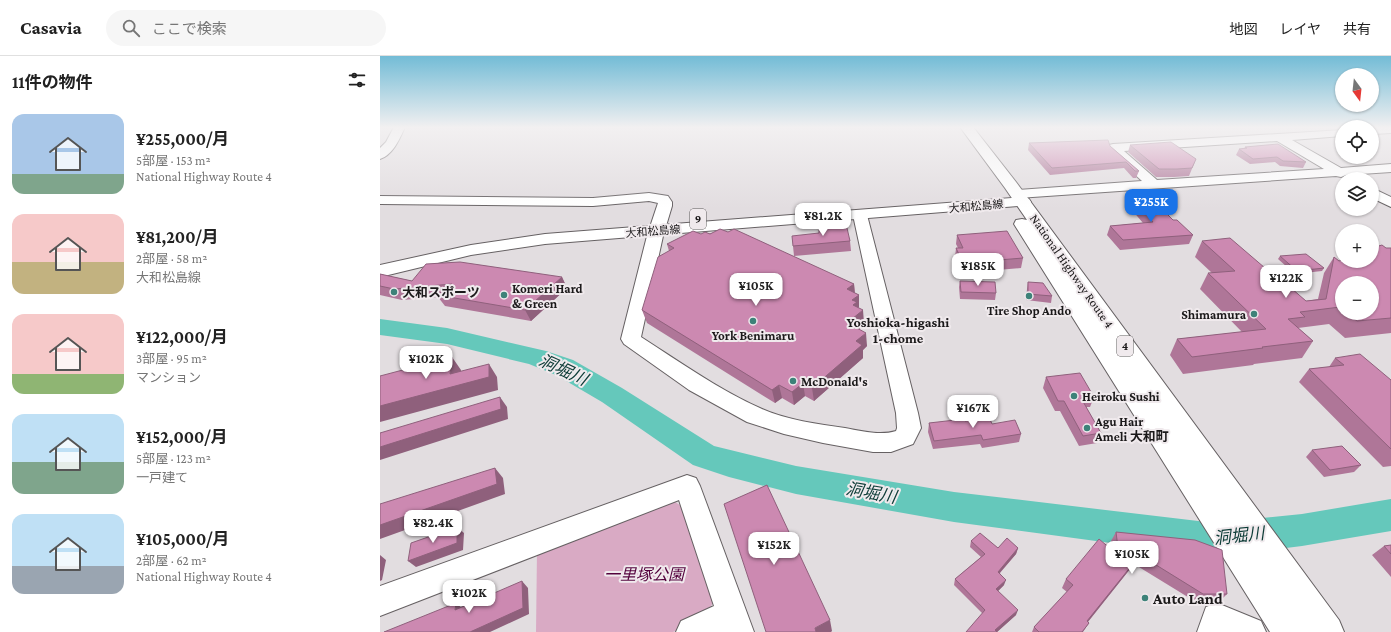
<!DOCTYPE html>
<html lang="ja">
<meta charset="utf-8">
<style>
body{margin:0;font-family:"Crimson Pro","Noto Sans JP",serif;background:#f6f6f6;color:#222;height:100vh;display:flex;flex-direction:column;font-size:15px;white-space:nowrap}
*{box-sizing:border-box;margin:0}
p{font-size:13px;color:#767676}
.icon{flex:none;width:22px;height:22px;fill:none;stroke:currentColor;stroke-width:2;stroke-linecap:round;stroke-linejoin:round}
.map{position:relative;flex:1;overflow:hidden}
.panel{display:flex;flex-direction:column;background:#fff;width:380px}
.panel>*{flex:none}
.needle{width:26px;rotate:165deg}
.fabs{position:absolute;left:955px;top:12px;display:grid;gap:8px}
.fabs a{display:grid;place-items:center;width:44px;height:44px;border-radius:50%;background:#fff;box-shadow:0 1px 3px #0004;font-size:20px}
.price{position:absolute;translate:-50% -34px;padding:0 9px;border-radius:8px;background:#fff;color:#222;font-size:13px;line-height:26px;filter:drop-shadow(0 1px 2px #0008)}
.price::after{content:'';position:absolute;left:50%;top:24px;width:12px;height:9px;margin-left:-6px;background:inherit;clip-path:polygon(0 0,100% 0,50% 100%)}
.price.current{background:#1a73e8;color:#fff}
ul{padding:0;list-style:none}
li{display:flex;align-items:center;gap:12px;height:100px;padding:0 12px}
li span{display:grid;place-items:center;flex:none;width:112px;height:80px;border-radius:12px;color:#555}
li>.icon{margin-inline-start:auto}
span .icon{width:48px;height:48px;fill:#fffc;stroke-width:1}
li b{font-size:17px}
h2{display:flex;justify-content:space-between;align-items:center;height:48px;padding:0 12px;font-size:17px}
header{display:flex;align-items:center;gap:24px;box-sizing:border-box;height:56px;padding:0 20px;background:#fff;border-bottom:1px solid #e0e0e0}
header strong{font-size:19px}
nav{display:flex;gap:22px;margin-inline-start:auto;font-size:14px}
.search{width:280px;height:36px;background:#f6f6f6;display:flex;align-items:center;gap:10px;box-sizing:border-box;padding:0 14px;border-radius:22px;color:#767676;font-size:15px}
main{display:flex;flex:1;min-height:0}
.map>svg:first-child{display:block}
.green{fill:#d9aac4}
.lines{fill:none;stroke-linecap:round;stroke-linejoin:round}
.river{fill:#65c8bb;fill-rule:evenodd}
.minor-casing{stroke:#666163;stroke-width:2}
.major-casing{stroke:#666163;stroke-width:2}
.highway-casing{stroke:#666163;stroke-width:2}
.minor{fill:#fff;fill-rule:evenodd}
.major{fill:#fff;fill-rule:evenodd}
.highway{fill:#fff;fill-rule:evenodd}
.wall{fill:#af7698;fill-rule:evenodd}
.shaded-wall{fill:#8f607c}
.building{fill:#cc89b1;stroke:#8f607c}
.poi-dot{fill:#3d8279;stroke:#f0eaed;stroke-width:1.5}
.labels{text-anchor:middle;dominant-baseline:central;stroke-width:4;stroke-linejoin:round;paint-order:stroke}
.far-street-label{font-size:11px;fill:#1b191a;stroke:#f0eaed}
.shield{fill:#f0eaed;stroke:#5b5859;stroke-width:1}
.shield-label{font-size:12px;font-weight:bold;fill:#1b191a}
.street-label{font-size:13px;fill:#1b191a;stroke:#f0eaed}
.poi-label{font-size:13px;font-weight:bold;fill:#1b191a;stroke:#f0eaed;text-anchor:start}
.neighbourhood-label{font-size:14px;font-weight:bold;fill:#1b191a;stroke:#f0eaed}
.near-park-label{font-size:16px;font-style:italic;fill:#53013c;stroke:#f0eaed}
.near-poi-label{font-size:16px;font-weight:bold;fill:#1b191a;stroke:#f0eaed;text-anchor:start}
.near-water-label{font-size:17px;font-style:italic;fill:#0d3c37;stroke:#f0eaed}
</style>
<header>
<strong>Casavia</strong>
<div class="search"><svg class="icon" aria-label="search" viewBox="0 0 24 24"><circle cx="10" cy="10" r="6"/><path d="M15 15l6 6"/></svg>ここで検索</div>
<nav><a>地図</a><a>レイヤ</a><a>共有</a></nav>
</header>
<main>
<section class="panel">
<h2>11件の物件<svg class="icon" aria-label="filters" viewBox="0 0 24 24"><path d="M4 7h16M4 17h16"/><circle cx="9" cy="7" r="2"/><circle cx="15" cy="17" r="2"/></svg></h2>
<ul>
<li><span style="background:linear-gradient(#a9c7e8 75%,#7fa58c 0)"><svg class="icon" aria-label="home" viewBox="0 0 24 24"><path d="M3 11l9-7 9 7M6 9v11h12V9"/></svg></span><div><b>¥255,000/月</b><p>5部屋 · 153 m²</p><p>National Highway Route 4</p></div></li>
<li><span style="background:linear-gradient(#f6c9c9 60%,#c2b280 0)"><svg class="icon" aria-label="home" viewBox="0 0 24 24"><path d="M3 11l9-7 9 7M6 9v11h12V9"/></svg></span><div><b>¥81,200/月</b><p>2部屋 · 58 m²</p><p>大和松島線</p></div></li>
<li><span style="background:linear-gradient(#f6c9c9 75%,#8fb573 0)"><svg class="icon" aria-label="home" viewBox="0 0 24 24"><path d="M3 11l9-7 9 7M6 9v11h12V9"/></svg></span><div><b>¥122,000/月</b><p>3部屋 · 95 m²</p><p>マンション</p></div></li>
<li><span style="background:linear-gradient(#bfe0f5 60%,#7fa58c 0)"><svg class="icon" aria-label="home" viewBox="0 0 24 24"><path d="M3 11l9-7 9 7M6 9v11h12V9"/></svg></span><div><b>¥152,000/月</b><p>5部屋 · 123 m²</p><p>一戸建て</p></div></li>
<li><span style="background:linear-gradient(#bfe0f5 65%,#9aa5b1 0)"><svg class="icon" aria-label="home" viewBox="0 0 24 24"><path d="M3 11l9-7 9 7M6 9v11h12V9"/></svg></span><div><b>¥105,000/月</b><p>2部屋 · 62 m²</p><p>National Highway Route 4</p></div></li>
</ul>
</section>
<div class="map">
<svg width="1011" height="576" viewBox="0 0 1011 576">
<rect width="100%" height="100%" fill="#e2dde0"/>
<path class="green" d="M295 446 303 451 334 545 323 563 293 576H156L157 495Z"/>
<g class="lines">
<path class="river" d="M0 263 67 272 166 295 193 304 242 332 334 390 416 410 574 436 835 467 922 458 1011 443V475L922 490 835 501 574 466 416 438 349 421 313 409 222 346 176 319 149 308 67 288 0 279Z"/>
<defs>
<path id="minor" d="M14 71H25C20 82 13 99 0 103V92L6 86Z
M1011 71V77L992 78V72Z
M962 74V80L912 84 961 112 1011 108V116L966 119 961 121 956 120 638 142 633 141 631 138 633 135 638 134 762 125 729 95 727 92 729 89 733 88ZM897 85 944 113 777 124 744 95Z
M992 132 1011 141V151L992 142Z
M269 137 288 140 292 146V150L283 180 261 281C300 306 339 334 382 353 406 364 439 368 465 372 481 375 500 380 516 375L517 372 516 357 473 159 475 156 480 155 485 156 487 159 538 357 541 372 533 388 511 396H493L443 387 404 378 367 366 309 334 244 288 241 283 267 180 278 147 269 145 213 150 0 148V140L213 142Z
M307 419 316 422 320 430 374 576H296L301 565 334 550 299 444 0 560V530Z
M837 547 881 565 886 576H817L826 551Z"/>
<path id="major" d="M643 141 649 143 651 146 649 149 165 188 91 199 0 221V209L91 189 165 178Z"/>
<path id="highway" d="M580 71H593L636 126 959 564 964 576H890L634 168 636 164 642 163 647 164 625 132Z"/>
</defs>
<use href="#minor" class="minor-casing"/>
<use href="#major" class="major-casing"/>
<use href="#highway" class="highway-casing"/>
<use href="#minor" class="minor"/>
<use href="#major" class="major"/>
<use href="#highway" class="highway"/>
</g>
<path class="wall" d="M649 87 730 90 759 115 756 122H753L744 112 670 119 648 94Z
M750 89 816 103 809 120 794 121H776L748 96Z
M865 91 926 106 923 112 900 110 895 106 870 108 856 99 859 93H864Z
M749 138 793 164 813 179 809 188 740 194 727 179 730 170 763 167 746 147Z
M348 176 474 228 475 237 479 239V251L478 252 484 267 480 271V274L487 290 483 294V302L434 345 425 340 414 349 402 342 395 347 267 267 262 254 289 195 287 188 321 178Z
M439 177 470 185 471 195 414 200 413 190Z
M577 179 643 202 641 212 582 217 575 202 576 192H578L576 188Z
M822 185 885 212 926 245 938 243 944 217 954 201 959 205 1006 192H1011V277L965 282 949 268 918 272 933 285 922 302 874 308 873 309 803 318 790 299 797 283 862 276 820 233 828 217H832L815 201ZM962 227 992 257H962Z
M900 200 944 212 942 215 915 218 898 203Z
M0 218 32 225 182 221 187 232 151 265 65 250 58 241 22 244 0 239Z
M580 225 616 237 615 244 580 243 579 231Z
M648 226 672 240 671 247 646 244 647 233Z
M955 302 1011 324V410L1003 411 919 326 929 313 949 311Z
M666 321 714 341 710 351H706L721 377 717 387 699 390 680 355H675L663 332Z
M585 365 612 368 641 378 639 386 602 392 600 388 553 393 548 376 549 367Z
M932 394 981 409 974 416 944 421 926 401Z
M736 476 847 538 839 546H816L754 508 708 566 709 567 703 576H652L654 571 687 536 682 532 686 523 732 494 731 485Z
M591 485 618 492H638L636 498 620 517 624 529 618 535 636 559 617 576 602 557 574 529 575 523 601 501 590 491Z
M1011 489V521L992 499 1004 490Z"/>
<path class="shaded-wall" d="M182 221 187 232 151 265 145 254Z
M474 228 475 241 467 233Z
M479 239V251L477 253 473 262 472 244Z
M483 254 484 267 480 271V280L476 284 472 263Z
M486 277 487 290 483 294V302L434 345 432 332 476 285Z
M72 301 81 314 80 328 109 308 117 321 118 334 0 366V350L70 318Z
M423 327 425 340 414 349 412 336Z
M399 329 402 342 395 347 392 334Z
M120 341 127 351 128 363 0 404V391Z
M115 412 123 422 125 438 0 483V469Z
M77 471 84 477 83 494 36 511 28 505Z
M638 492 636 498 616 521 618 516Z
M0 499 6 504 2 524 0 525Z
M760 499 754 508 702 573 707 565Z
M626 524 624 529 614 539 616 533Z
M142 525 148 532 149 558 110 576H90Z
M76 547 83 553 75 554Z
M638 554 636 559 617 576 615 574Z
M450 564 452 575 451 576H436L435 572Z"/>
<path class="building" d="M728 84 730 90 759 115H755L746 106 672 112 649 87Z
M791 86 816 103 812 112 797 113H779L750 89Z
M898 88 926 106 903 105 897 101 873 103 859 93 867 92 865 91Z
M766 137 793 164H797L813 179 743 184 730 170 773 166 749 138Z
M439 171 467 172 470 185 413 190 412 180 439 177Z
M340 173 348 176 354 173 474 228 467 233 479 239 472 244 477 246 473 249 483 254 472 263 480 267 475 271 486 277 476 285 482 289 432 332 423 327 412 336 399 329 392 334 262 254 278 201 294 192 287 188 313 175 321 178 325 176 330 178Z
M627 175 643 202 583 207 576 192H583L577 179Z
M850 182 885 212H888L926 245 946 243 954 201 959 205 962 204V205H992V192L1002 189 1006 192H1011V262L977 265 967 257H992V227H962V253L960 251 920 256 925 261 908 263 933 285 882 291 883 292 812 301 797 283 886 273 828 217 855 215 822 185Z
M926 198 944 212 917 215 900 200Z
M80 206 182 221 145 254 57 239 72 228 14 233 0 230V218L32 225 46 208Z
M580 225 615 226 616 237 581 236Z
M648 226 663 227 672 240 648 238Z
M980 298 1011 324V393L929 313 964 309 955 302Z
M72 301 70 318 109 308V321L0 350V320Z
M700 317 714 341 701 342 721 377 703 380 684 345H678L666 321Z
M120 341 121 353 0 391V377Z
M609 361 612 368 635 364 641 378 603 384 601 379 554 385 549 367 584 363 585 365Z
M962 390 981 409 950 414 932 394Z
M115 412 117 428 0 469V448Z
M387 429 450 564 435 572 436 576H386L344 448Z
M77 471V487L28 505 31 487Z
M736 476 815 484 842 494 847 538H823L760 499 707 565 709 567 702 576H659L654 571 693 529 686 523 719 483 739 500Z
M600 477 618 492 627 482 638 492 618 516 626 524 616 533 638 554 615 574 617 576H586L605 554 575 523 605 498 591 485Z
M1011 489V498L1004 490Z
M142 525 143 552 90 576H4L76 547 75 554Z"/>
<linearGradient id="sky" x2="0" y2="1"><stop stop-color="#73bcd6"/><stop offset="0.47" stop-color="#f2f0f1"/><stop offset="1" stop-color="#f2f0f1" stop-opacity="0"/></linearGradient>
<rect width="1011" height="152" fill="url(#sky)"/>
<g class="poi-dot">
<circle cx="14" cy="236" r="4"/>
<circle cx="124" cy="239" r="4"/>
<circle cx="649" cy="240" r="4"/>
<circle cx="874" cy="258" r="4"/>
<circle cx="373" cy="265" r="4"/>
<circle cx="413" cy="325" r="4"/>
<circle cx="694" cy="340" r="4"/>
<circle cx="707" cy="372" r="4"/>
<circle cx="765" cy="542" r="4"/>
</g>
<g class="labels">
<g class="far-street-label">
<text transform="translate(596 150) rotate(-5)">大和松島線</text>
<text transform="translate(273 175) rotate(-4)">大和松島線</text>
</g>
<g class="shield">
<rect x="310" y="153" width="16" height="20" rx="3"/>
<rect x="737" y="280" width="16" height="20" rx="3"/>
</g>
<g class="shield-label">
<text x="318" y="163">9</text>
<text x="745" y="290">4</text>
</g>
<g class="street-label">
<text transform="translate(692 215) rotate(55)">National Highway Route 4</text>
</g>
<g class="poi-label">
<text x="132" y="232">Komeri Hard<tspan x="132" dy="15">&amp; Green</tspan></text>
<text x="22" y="236">大和スポーツ</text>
<text x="649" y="254" text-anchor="middle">Tire Shop Ando</text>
<text x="866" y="258" text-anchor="end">Shimamura</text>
<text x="373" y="279" text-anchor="middle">York Benimaru</text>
<text x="421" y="325">McDonald's</text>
<text x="702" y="340">Heiroku Sushi</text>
<text x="715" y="365">Agu Hair<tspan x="715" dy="15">Ameli 大和町</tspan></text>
</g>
<g class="neighbourhood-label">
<text x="518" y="266">Yoshioka-higashi<tspan x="518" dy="16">1-chome</tspan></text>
</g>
<g class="near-park-label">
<text x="264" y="518">一里塚公園</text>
</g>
<g class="near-poi-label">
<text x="773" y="542">Auto Land</text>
</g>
<g class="near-water-label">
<text transform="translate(183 314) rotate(25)">洞堀川</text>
<text transform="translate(491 437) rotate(10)">洞堀川</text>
<text transform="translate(859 480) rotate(-6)">洞堀川</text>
</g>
</g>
</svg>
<div class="fabs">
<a><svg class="needle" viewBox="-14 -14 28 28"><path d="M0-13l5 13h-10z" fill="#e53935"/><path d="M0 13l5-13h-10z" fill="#767676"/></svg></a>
<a><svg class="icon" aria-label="locate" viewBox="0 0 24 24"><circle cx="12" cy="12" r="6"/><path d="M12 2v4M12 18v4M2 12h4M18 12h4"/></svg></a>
<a><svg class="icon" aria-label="layers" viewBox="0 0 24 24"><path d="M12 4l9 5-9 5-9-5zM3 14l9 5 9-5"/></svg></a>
<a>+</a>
<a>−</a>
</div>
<b class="price current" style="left:771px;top:167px">¥255K</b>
<b class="price" style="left:443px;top:181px">¥81.2K</b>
<b class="price" style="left:598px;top:231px">¥185K</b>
<b class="price" style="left:906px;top:243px">¥122K</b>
<b class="price" style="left:376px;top:251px">¥105K</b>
<b class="price" style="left:46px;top:324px">¥102K</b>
<b class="price" style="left:593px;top:373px">¥167K</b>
<b class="price" style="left:53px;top:488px">¥82.4K</b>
<b class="price" style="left:394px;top:510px">¥152K</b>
<b class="price" style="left:752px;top:519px">¥105K</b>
<b class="price" style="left:89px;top:558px">¥102K</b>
</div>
</main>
